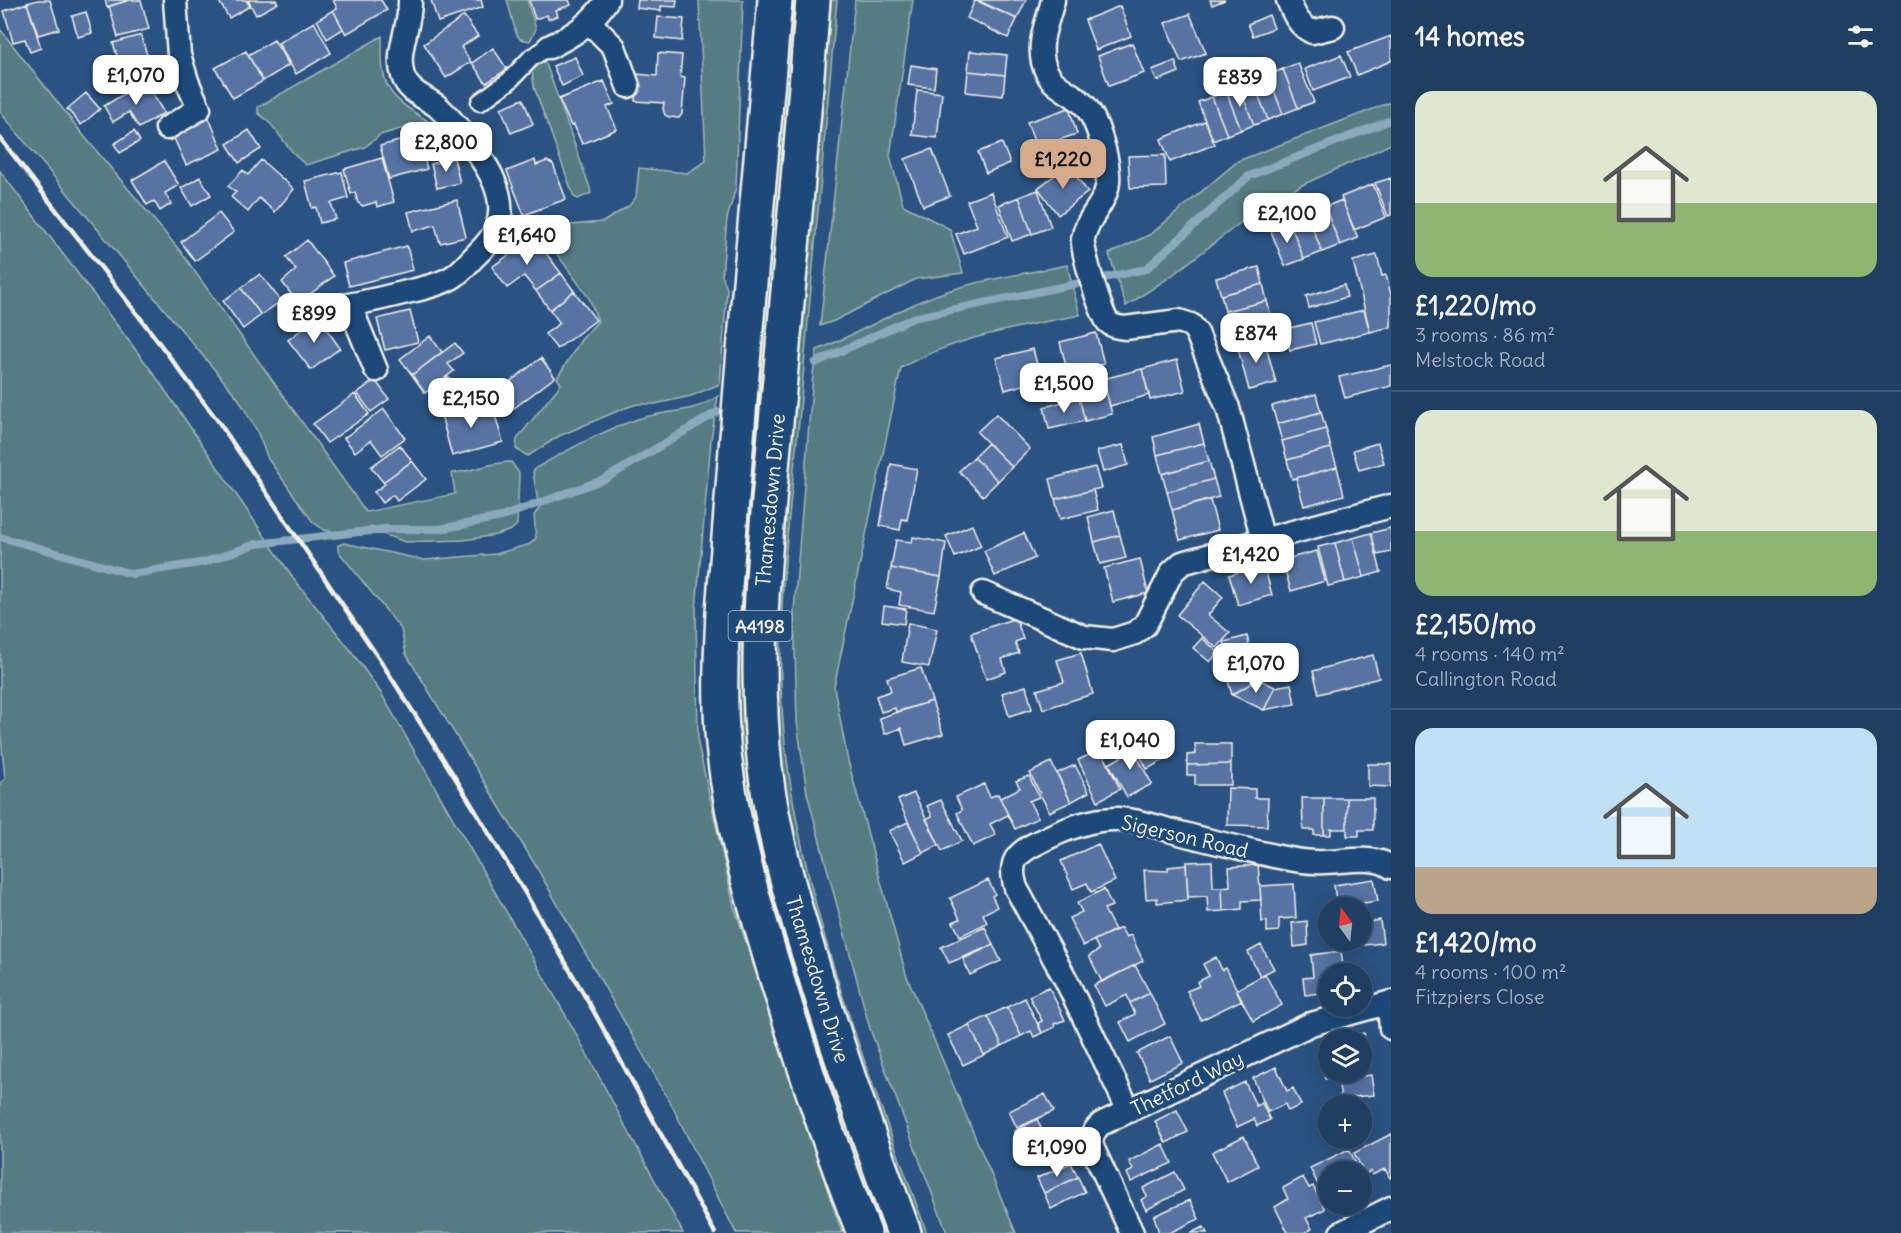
<!DOCTYPE html>
<meta charset="utf-8">
<style>
body{margin:0;font-family:Delius,sans-serif;background:#2d496b;color:#f1f3f6;height:100vh;display:flex;flex-direction:column;font-size:22px;white-space:nowrap}
*{box-sizing:border-box;margin:0}
p{font-size:20px;color:#a2aebe}
.icon{flex:none;width:33px;height:33px;fill:none;stroke:currentColor;stroke-width:2;stroke-linecap:round;stroke-linejoin:round}
.map{position:relative;flex:1;overflow:hidden}
.details{display:flex;flex-direction:column;background:#203e62;width:510px}
.details>*{flex:none}
.needle{width:39px;rotate:345deg}
.tools{position:absolute;left:1318px;top:897px;display:grid;gap:12px}
.tools a{display:grid;place-items:center;width:54px;height:54px;border-radius:50%;background:#203e62;box-shadow:0 3px 15px #0003,0 0 0 2px #3d5777;font-size:30px}
.price{position:absolute;translate:-50% -51px;padding:0 14px;border-radius:12px;background:#fff;color:#222;font-size:20px;line-height:39px;filter:drop-shadow(0 2px 3px #0008)}
.price::after{content:'';position:absolute;left:50%;top:36px;width:18px;height:14px;margin-left:-9px;background:inherit;clip-path:polygon(0 0,100% 0,50% 100%)}
.price.on{background:#d6ab8b;color:#111}
ul{padding:0;list-style:none}
li{display:grid;align-content:center;gap:12px;height:318px;padding:0 24px}
li+li{border-top:2px solid #3d5777}
li span{display:grid;place-items:center;height:186px;border-radius:18px;color:#555}
li>.icon{margin-inline-start:auto}
span .icon{width:108px;height:108px;fill:#fffc;stroke-width:1}
li b{font-size:26px}
h2{display:flex;justify-content:space-between;align-items:center;height:72px;padding:0 24px;font-size:26px}
main{display:flex;flex:1;min-height:0}
.map>svg:first-child{display:block}
.green{fill:#547c82;stroke:#a4b6b5;stroke-width:1.5}
.lines{fill:none;stroke-linecap:round;stroke-linejoin:round}
.stream{stroke:#8aa9bd;stroke-width:8}
.building{fill:#5773a4;stroke:#f4f1e8;stroke-width:1.5}
.pedestrian-casing{stroke:#f4f1e8;stroke-width:21}
.minor-casing{stroke:#f4f1e8;stroke-width:27}
.primary-casing{stroke:#f4f1e8;stroke-width:38}
.pedestrian{stroke:#1f4a7a;stroke-width:16}
.minor{stroke:#1f4a7a;stroke-width:22}
.primary{stroke:#1f4a7a;stroke-width:33}
.rail{stroke:#f4f1e8;stroke-width:4.5}
.labels{text-anchor:middle;dominant-baseline:central;stroke-width:6;stroke-linejoin:round;paint-order:stroke}
.shield{fill:#1f4a7a;stroke:#b4bfc7;stroke-width:1.5}
.shield-label{font-size:18px;font-weight:bold;fill:#f4f1e8}
.street-label{font-size:20px;fill:#f4f1e8;stroke:#1f4a7a}
</style>
<main>
<div class="map">
<svg width="1391" height="1233" viewBox="0 0 1391 1233">
<rect width="100%" height="100%" fill="#2a5282"/>
<filter id="ink" filterUnits="userSpaceOnUse"><feTurbulence type="fractalNoise" baseFrequency=".0167" numOctaves="2"/><feDisplacementMap in="SourceGraphic" scale="12" xChannelSelector="R" yChannelSelector="G"/><feConvolveMatrix kernelMatrix="1 2 1 2 8 2 1 2 1" color-interpolation-filters="sRGB"/></filter>
<g filter="url(#ink)">
<path class="green" d="M507 0H527L536 29 530 41 520 39 516 33Z
M699 0H743L736 187 727 219 722 275 727 289 720 384 691 396 655 404H637L620 410 559 436 528 456 516 449 517 439 561 384 557 378 581 340 598 321 589 298 538 228 603 222 629 206 636 197 639 168 687 173 706 161Z
M790 0H800L747 697 888 1233H878L840 1129 764 886 740 769 734 661Z
M827 0H837C825 141 812 281 799 421 788 528 773 636 785 743 803 909 870 1077 927 1233H919L872 1104 799 867 778 757 774 618Z
M855 0H913L890 156 903 205 950 229 963 273 916 279 834 321 820 326Z
M0 29 84 136 181 252 366 512 455 494 452 473C472 472 491 462 511 462L519 473 517 525 511 530 496 535 464 540 405 542 383 534 357 535 324 530 313 522 268 459 257 431 238 398 0 112Z
M382 36C381 86 384 94 428 121L380 135 365 147 306 165C286 151 278 126 258 113V107Z
M542 61 546 64 590 188 591 193 578 199 574 197 534 87 532 70Z
M1391 102V144L1300 186 1240 223 1170 277 1126 306 1109 254 1151 234 1238 161Z
M0 171 154 374 296 582 349 648 381 693 574 1030 683 1233H0V783L5 779 0 726Z
M1067 265 1080 315C1019 327 955 337 901 368L834 687 848 761 906 974 1016 1233H947L870 1029 807 793 797 722 794 611 813 374 817 350C853 336 885 317 921 301 967 281 1018 275 1067 265Z
M718 396 711 440 696 609 698 744 734 906 842 1233H736L671 1104 534 863 406 654 401 629 338 551V545L344 543 424 560 496 554 530 544 536 538 534 515 539 509 533 472 536 468C569 449 602 431 638 419 668 409 690 415 718 396Z"/>
<g class="lines">
<path class="stream" d="M815 363 913 318 1146 269 1249 176 1391 120
M0 537 132 574 205 562 256 544 385 529H440L501 517 605 479 717 412"/>
</g>
<path class="building" d="M38 0H50L59 29 38 35 27 3Z
M105 0H130L107 7Z
M130 0H141L149 29 118 37 109 6Z
M218 0H246L250 6 229 18Z
M248 0H276L278 3 256 15Z
M333 0H381L387 10 346 34 333 10 337 8Z
M431 0H481L483 7 438 22Z
M529 0H569L571 5 556 10 558 16 548 19 547 15 535 19Z
M638 0H677L676 7 661 6V11L637 8Z
M975 0 1017 19 1008 38 967 18Z
M977 0H1026L1017 19Z
M1210 0H1225L1212 5Z
M27 3 41 48 30 52 25 39 13 42 4 11Z
M1120 6 1131 36 1096 50 1085 20Z
M333 10 343 29 327 39 317 20Z
M86 12 92 33 78 37 72 16Z
M1190 14 1206 53 1181 62 1165 23Z
M1269 15 1274 28 1253 36 1248 24Z
M464 16 478 36 461 47 471 62 446 78 424 44Z
M658 17 684 19 682 41 656 38Z
M314 22 331 53 296 74 278 43Z
M141 35 153 75 105 89 99 67 119 62 113 43Z
M1391 36V61L1357 75 1348 52Z
M274 40 289 65 263 81 248 55Z
M1132 43 1144 73 1109 86 1098 56Z
M493 48 507 69 486 83 472 63Z
M246 51 263 81 233 98 215 68Z
M970 51 1007 55 1005 75 968 71Z
M658 53 682 55 680 77 685 78 682 114 679 118 669 117 665 115 663 109 664 103 635 101 637 74 657 76Z
M1341 55 1350 77 1313 91 1305 69Z
M575 57 583 76 562 86 553 66Z
M1175 61 1179 72 1157 81 1152 70Z
M1298 63 1314 102 1298 108 1283 69Z
M911 65 936 69 934 88 908 85Z
M1283 69 1298 108 1283 114 1268 75Z
M968 71 1005 75 1003 96 966 92Z
M1268 75 1283 114 1268 120 1253 81Z
M145 81 164 113 139 128 129 112 113 122 104 106Z
M604 81 614 104 607 107 617 129 582 144 574 125 571 126 559 99Z
M1253 81 1268 120 1254 125 1239 86Z
M1239 86 1254 125 1241 130 1226 91Z
M917 90 942 93 937 138 912 135Z
M1226 91 1241 130 1227 135 1212 97Z
M86 93 100 109 81 125 67 109Z
M1212 97 1227 135 1213 141 1198 102Z
M523 99 533 124 511 133 501 108Z
M1069 108 1077 134 1036 147 1027 122Z
M209 118 222 149 186 165 172 134Z
M1205 121 1215 144 1170 162 1161 139Z
M249 130 261 149 239 163 227 144Z
M134 131 140 141 120 153 114 144Z
M418 136 427 169 389 179 380 146Z
M1002 143 1010 163 986 173 978 152Z
M932 149 950 196 923 206 905 159Z
M1165 155 1166 187 1130 188 1128 156Z
M382 158 394 202 377 207 376 202 363 206 358 203 355 192 351 194 344 169Z
M454 158 460 183 437 188 431 164Z
M261 160 294 189 275 212 259 198 248 212 231 197 236 192 228 186 243 170 248 175Z
M535 160 536 165 547 161 553 164 566 199 524 215 507 171Z
M164 161 179 185 165 193 171 204 160 211 154 201 147 205 132 180Z
M1068 165 1088 192 1058 215 1038 188Z
M342 172 348 198 331 203 336 219 320 223 316 207 312 208 305 181Z
M200 177 211 195 192 206 181 188Z
M1391 178V215L1388 216 1375 183Z
M1373 184 1386 217 1354 230 1341 197Z
M1038 190 1051 227 1032 234 1019 197Z
M991 192 1008 237 964 254 956 234 977 226 967 201Z
M1019 197 1032 234 1012 241 999 205Z
M457 200 466 237 440 243 435 225 413 231 408 212Z
M1342 200 1358 238 1340 245 1325 207Z
M1325 207 1340 245 1322 252 1307 214Z
M219 213 234 232 195 261 181 242Z
M1307 214 1322 252 1304 259 1289 221Z
M1289 221 1304 259 1285 266 1270 229Z
M534 237 561 273 536 291 524 276 507 288 492 267Z
M307 240 334 276 298 303 282 282 296 270 286 257Z
M407 246 413 270 349 286 343 263Z
M1377 255 1382 276 1386 275 1391 295V327L1370 332 1353 261Z
M1259 267 1263 284 1221 295 1216 278Z
M561 273 574 291 550 310 536 291Z
M260 274 281 301 261 315 241 288Z
M1263 284 1267 301 1225 311 1221 295Z
M1344 285 1347 297 1309 308 1306 296Z
M241 288 261 315 243 329 223 301Z
M574 291 596 320 557 349 545 334 560 323 550 310Z
M1267 301 1271 316 1229 327 1225 311Z
M1364 310 1370 332 1320 344 1314 322Z
M410 311 418 342 385 350 377 319Z
M1271 316 1276 334 1234 345 1229 327Z
M318 317 340 348 311 370 288 340Z
M1311 323 1316 344 1290 350 1285 329Z
M1096 333 1104 364 1068 374 1060 342Z
M430 336 442 352 412 375 400 359Z
M1264 338 1276 383 1249 390 1237 345Z
M455 343 463 353 448 364 454 371 425 393 412 375Z
M1033 349 1041 380 1005 390 996 358Z
M541 358 555 377 513 409 499 390Z
M1177 360 1185 391 1150 400 1142 369Z
M1391 365V386L1345 398 1339 377Z
M1142 369 1149 395 1110 406 1103 379Z
M448 377 462 394 443 409 429 391Z
M375 380 389 399 371 412 357 393Z
M1106 391 1112 414 1085 421 1079 398Z
M355 394 369 414 327 443 313 424Z
M1316 394 1321 412 1277 424 1272 406Z
M1079 398 1085 421 1049 429 1044 407Z
M492 405 503 442 452 456 441 415 472 406 473 410Z
M384 409 405 438 382 455 371 440 355 452 344 438Z
M1321 412 1326 429 1282 441 1277 424Z
M996 414 1030 449 1012 467 977 432Z
M1199 424 1204 443 1157 455 1153 437Z
M1326 429 1331 448 1287 460 1282 441Z
M988 443 1012 467 998 481 974 457Z
M1204 443 1209 461 1162 474 1157 455Z
M1378 443 1384 463 1359 470 1353 450Z
M400 445 412 461 383 482 371 467Z
M1123 445 1128 465 1103 472 1097 451Z
M1331 448 1337 467 1292 479 1287 460Z
M974 457 998 481 983 496 959 471Z
M412 461 426 479 397 501 393 495 382 503 374 492 385 484 383 482Z
M1209 461 1214 479 1167 492 1162 474Z
M891 464 917 469 907 520 902 519 900 530 880 526Z
M1095 467 1101 488 1055 499 1050 479Z
M1337 467 1344 495 1304 506 1296 478Z
M1214 479 1219 497 1172 510 1167 492Z
M1093 490 1098 510 1060 519 1055 499Z
M1210 500 1218 530 1180 540 1172 510Z
M1114 510 1120 535 1094 542 1088 517Z
M972 525 981 546 955 557 946 536Z
M1391 528V552L1377 555 1371 533Z
M1024 533 1035 558 995 576 984 551Z
M1371 533 1381 572 1364 577 1353 538Z
M1120 535 1126 558 1100 564 1094 542Z
M913 537 946 543 941 577 891 568 896 540 912 542Z
M1353 538 1364 577 1345 582 1335 543Z
M1335 543 1345 582 1328 586 1318 547Z
M1317 551 1325 581 1291 591 1282 560Z
M1140 559 1148 593 1113 602 1104 568Z
M1264 565 1272 595 1238 605 1229 575Z
M891 568 941 577 934 611 899 605 901 592 887 589Z
M1205 581 1223 597 1208 615 1230 633 1217 648 1177 615Z
M884 606 906 609 904 624 882 621Z
M1016 618 1023 639 1015 642 1019 653 1002 659 1006 672 986 679 971 633Z
M908 623 937 629 929 667 902 662Z
M1247 636 1252 656 1229 662 1224 642Z
M1202 638 1218 652 1210 662 1193 648Z
M1081 653 1093 694 1043 709 1037 690 1064 682 1057 660Z
M1373 655 1379 678 1319 694 1313 671Z
M1252 659 1258 679 1232 695 1224 666Z
M921 668 932 701 896 712 895 708 881 712 876 696 891 691 887 678Z
M1258 679 1275 687 1264 710 1232 695Z
M1291 684 1295 704 1264 710 1275 687Z
M1026 686 1032 709 1009 716 1002 693Z
M932 701 943 734 906 745 901 728 885 734 879 718Z
M1160 733 1172 756 1147 769 1135 746Z
M1129 742 1152 784 1127 797 1109 764 1121 757 1116 749Z
M1195 744H1231V764L1187 765V755L1196 754Z
M1101 749 1120 789 1098 801 1078 760Z
M1051 762 1071 802 1049 812 1030 773Z
M1231 764V785H1195V775H1187V765Z
M1368 764H1391V787L1368 786Z
M1075 765 1089 792 1071 802 1057 773Z
M1029 776 1039 797 1029 801 1038 818 1015 829 1000 798 1020 788 1016 781Z
M984 784 990 797 998 794 1008 815 990 824 996 835 973 846 957 813 962 810 956 797Z
M1228 788 1255 789V798H1268L1267 826 1227 825Z
M914 793 939 845 923 853 898 800Z
M1302 798H1324V835H1314V830H1303Z
M1324 798H1347V829H1331V835H1324Z
M1347 798H1373V830H1359V836H1347Z
M941 800 962 841 942 851 926 819 932 816 927 806Z
M908 822 923 853 905 862 889 831Z
M1098 844 1115 881 1091 892 1087 883 1073 889 1061 861Z
M1212 861 1213 887H1222L1223 911 1208 912 1207 896 1188 897 1186 862Z
M1186 865 1188 900 1157 903V898L1146 899 1144 870 1168 871V867Z
M1258 865 1261 900 1242 901V909L1223 911 1222 887 1230 886 1229 867Z
M1374 879 1378 901 1356 904 1357 908H1333L1332 904 1336 903 1334 885Z
M988 880 995 894 992 896 997 907 983 914 987 923 960 936 953 922 960 919 950 898Z
M1294 884 1296 918 1279 919V931L1267 932V921L1262 922 1260 886Z
M1104 889 1112 906 1104 909 1115 930 1083 946 1069 918 1082 912 1077 903Z
M1380 920 1383 943 1345 947 1344 940H1362V923Z
M1307 921 1308 945 1294 947 1292 923Z
M985 927 993 945 949 963 941 947Z
M1121 928 1126 937 1131 935 1143 961 1102 982 1089 956 1099 950 1094 940Z
M993 945 1001 961 970 975 963 959Z
M1261 945 1274 969 1260 976 1248 952Z
M1341 951 1344 972 1356 970 1357 974H1329V992L1305 995 1303 978 1313 977 1311 955Z
M1216 957 1222 970 1226 968 1242 1000 1201 1020 1187 991 1199 986 1197 982 1209 976 1203 964Z
M1135 965 1150 993 1130 1003 1127 995 1105 1006 1094 985Z
M1265 974 1282 1005 1253 1021 1236 990Z
M1049 987 1065 1020 1054 1024 1055 1027 1042 1033 1038 1023 1042 1021 1029 996Z
M1150 993 1165 1024 1130 1042 1120 1022 1135 1014 1130 1003Z
M1025 998 1042 1033 1034 1037 1031 1031 1021 1036 1007 1007Z
M1007 1007 1021 1036 1002 1046 988 1016Z
M988 1016 1002 1046 984 1055 969 1025Z
M969 1025 984 1055 963 1065 948 1035Z
M1364 1033 1368 1060 1362 1061V1040H1332V1038Z
M1170 1036 1183 1063 1150 1079 1137 1053Z
M1323 1066H1329V1072H1349L1350 1075 1325 1079Z
M1276 1067 1287 1091 1293 1088 1301 1105 1288 1111 1285 1104 1268 1112 1253 1078Z
M1371 1075 1374 1095 1354 1097 1355 1106H1331L1330 1100 1341 1098 1338 1079Z
M1245 1082 1256 1106 1262 1103 1270 1120 1257 1126 1254 1119 1237 1127 1222 1093Z
M1045 1094 1054 1111 1017 1128 1009 1111Z
M1177 1110 1188 1132 1166 1143 1155 1121Z
M1037 1119 1047 1142 1063 1135 1070 1151 1037 1165 1029 1147 1023 1150 1015 1131Z
M1391 1134V1177L1390 1178 1385 1169 1372 1175 1371 1171 1365 1174 1354 1153Z
M1244 1136 1258 1166 1227 1182 1212 1152Z
M1163 1144 1172 1163 1131 1182 1127 1173 1133 1170 1129 1161Z
M1349 1149 1360 1172H1329V1194L1324 1197 1310 1168Z
M1071 1163 1078 1177 1044 1193 1037 1178Z
M1175 1172 1184 1190 1146 1210 1141 1200 1147 1196 1143 1188Z
M1078 1177 1085 1192 1051 1209 1044 1193Z
M1303 1177 1309 1188 1313 1186 1325 1209 1306 1218 1312 1229 1304 1233H1288L1275 1207 1288 1199 1283 1188Z
M1190 1200 1199 1219 1169 1233H1159L1154 1216Z
M1204 1227 1207 1233H1190Z"/>
<g class="lines">
<defs>
<path id="pedestrian" d="M480 102 509 81 532 57 549 47"/>
<path id="minor" d="M1053 0C1048 21 1038 40 1043 62 1050 90 1070 88 1086 107 1097 120 1107 155 1108 172 1111 203 1087 213 1083 239 1081 249 1101 314 1108 322 1113 327 1119 327 1125 328L1179 321 1191 325 1197 333 1228 408 1263 540 1391 506
M1288 0C1294 14 1298 25 1312 32L1333 27
M589 22 614 47 628 86
M549 47C574 35 592 23 607 0
M167 128 199 109 187 81 179 55 175 0
M350 306 376 370
M318 310C347 306 375 300 403 293 419 289 437 286 451 278 460 273 467 264 475 256 483 248 493 239 497 227 510 194 482 157 462 133 454 123 446 114 437 106 425 97 408 92 403 76 395 51 411 26 410 0
M983 593 1084 637 1113 640 1135 633 1145 625 1172 572 1182 563 1263 540
M1389 1004 1391 1028
M1129 1111 1066 980 1016 888C1008 862 1016 853 1039 842 1062 830 1091 818 1118 819 1138 820 1157 827 1176 832 1208 841 1241 848 1274 856 1288 859 1301 862 1315 862 1336 864 1374 853 1391 867
M1132 1233 1092 1147C1090 1137 1094 1130 1101 1124L1311 1024 1391 1002
M1341 1233 1391 1208"/>
<path id="primary" d="M775 0 743 362 723 612C721 655 719 700 723 744 731 828 756 911 781 992 806 1073 833 1154 864 1233
M813 0C802 145 788 289 775 434 765 545 753 656 765 768 773 835 792 900 812 964 839 1055 871 1144 904 1233"/>
</defs>
<use href="#pedestrian" class="pedestrian-casing"/>
<use href="#minor" class="minor-casing"/>
<use href="#primary" class="primary-casing"/>
<use href="#pedestrian" class="pedestrian"/>
<use href="#minor" class="minor"/>
<use href="#primary" class="primary"/>
<path class="rail" d="M0 138 138 315 218 421 380 660 456 779 524 891 593 1010 715 1233"/>
</g>
</g>
<g class="labels">
<rect class="shield" x="728.5" y="611" width="63" height="30" rx="4.5"/>
<g class="shield-label">
<text x="760" y="626">A4198</text>
</g>
<g class="street-label">
<text transform="translate(770 500) rotate(-85)">Thamesdown Drive</text>
<text transform="translate(1185 836) rotate(13)">Sigerson Road</text>
<text transform="translate(818 979) rotate(73)">Thamesdown Drive</text>
<text transform="translate(1187 1083) rotate(-26)">Thetford Way</text>
</g>
</g>
</svg>
<div class="tools">
<a><svg class="needle" viewBox="-14 -14 28 28"><path d="M0-13l5 13h-10z" fill="#e53935"/><path d="M0 13l5-13h-10z" fill="#a2aebe"/></svg></a>
<a><svg class="icon" aria-label="locate" viewBox="0 0 24 24"><circle cx="12" cy="12" r="6"/><path d="M12 2v4M12 18v4M2 12h4M18 12h4"/></svg></a>
<a><svg class="icon" aria-label="layers" viewBox="0 0 24 24"><path d="M12 4l9 5-9 5-9-5zM3 14l9 5 9-5"/></svg></a>
<a>+</a>
<a>−</a>
</div>
<b class="price" style="left:136px;top:106px">£1,070</b>
<b class="price" style="left:1240px;top:108px">£839</b>
<b class="price" style="left:446px;top:173px">£2,800</b>
<b class="price on" style="left:1063px;top:190px">£1,220</b>
<b class="price" style="left:1287px;top:244px">£2,100</b>
<b class="price" style="left:527px;top:266px">£1,640</b>
<b class="price" style="left:314px;top:344px">£899</b>
<b class="price" style="left:1256px;top:364px">£874</b>
<b class="price" style="left:1064px;top:414px">£1,500</b>
<b class="price" style="left:471px;top:429px">£2,150</b>
<b class="price" style="left:1251px;top:585px">£1,420</b>
<b class="price" style="left:1256px;top:694px">£1,070</b>
<b class="price" style="left:1130px;top:771px">£1,040</b>
<b class="price" style="left:1057px;top:1178px">£1,090</b>
</div>
<section class="details">
<h2>14 homes<svg class="icon" aria-label="filters" viewBox="0 0 24 24"><path d="M4 7h16M4 17h16"/><circle cx="9" cy="7" r="2"/><circle cx="15" cy="17" r="2"/></svg></h2>
<ul>
<li><span style="background:linear-gradient(#dfe7d0 60%,#8fb573 0)"><svg class="icon" aria-label="home" viewBox="0 0 24 24"><path d="M3 11l9-7 9 7M6 9v11h12V9"/></svg></span><div><b>£1,220/mo</b><p>3 rooms · 86 m²</p><p>Melstock Road</p></div></li>
<li><span style="background:linear-gradient(#dfe7d0 65%,#8fb573 0)"><svg class="icon" aria-label="home" viewBox="0 0 24 24"><path d="M3 11l9-7 9 7M6 9v11h12V9"/></svg></span><div><b>£2,150/mo</b><p>4 rooms · 140 m²</p><p>Callington Road</p></div></li>
<li><span style="background:linear-gradient(#bfe0f5 75%,#b9a48a 0)"><svg class="icon" aria-label="home" viewBox="0 0 24 24"><path d="M3 11l9-7 9 7M6 9v11h12V9"/></svg></span><div><b>£1,420/mo</b><p>4 rooms · 100 m²</p><p>Fitzpiers Close</p></div></li>
</ul>
</section>
</main>
